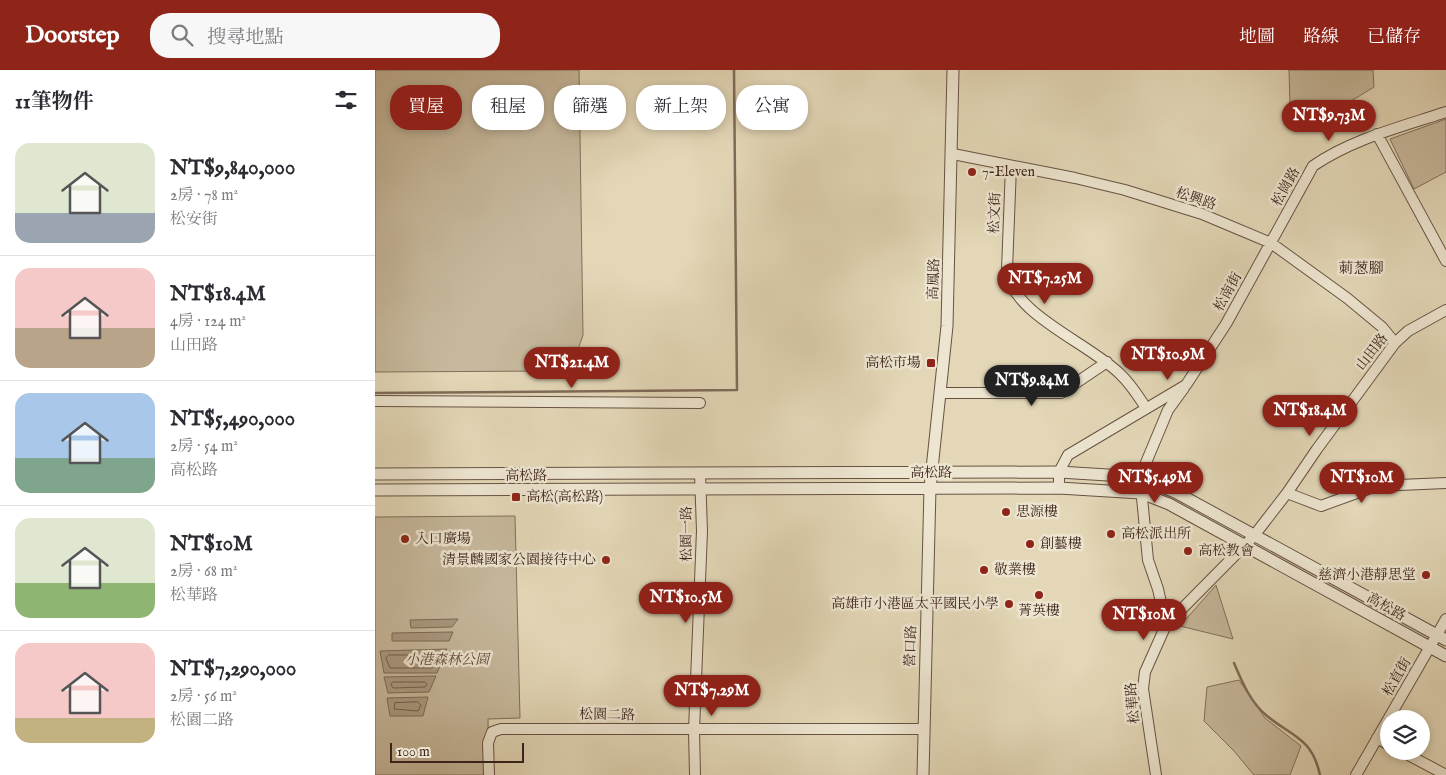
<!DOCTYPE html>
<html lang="zh-TW">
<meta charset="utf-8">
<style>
body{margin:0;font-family:"IM FELL English","Noto Serif TC",serif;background:#f7f7f7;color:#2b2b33;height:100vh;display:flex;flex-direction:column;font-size:19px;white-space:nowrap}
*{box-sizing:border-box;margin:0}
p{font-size:16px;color:#7c7c81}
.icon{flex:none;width:28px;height:28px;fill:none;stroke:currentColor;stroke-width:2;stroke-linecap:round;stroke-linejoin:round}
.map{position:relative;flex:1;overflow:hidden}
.drawer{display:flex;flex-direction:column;background:#fff;width:375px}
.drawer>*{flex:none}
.banner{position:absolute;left:15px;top:15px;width:475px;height:45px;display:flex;gap:10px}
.tools{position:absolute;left:1005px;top:640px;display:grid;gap:10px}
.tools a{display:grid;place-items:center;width:50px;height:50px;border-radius:50%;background:#fff;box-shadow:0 2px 8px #0003;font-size:25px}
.scale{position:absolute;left:15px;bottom:12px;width:134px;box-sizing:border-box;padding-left:5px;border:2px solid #3e251c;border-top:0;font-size:14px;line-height:18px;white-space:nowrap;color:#3e251c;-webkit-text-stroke:4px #ede5d0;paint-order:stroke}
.price{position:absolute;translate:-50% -42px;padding:0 11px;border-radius:18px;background:#8f2418;color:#fff;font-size:16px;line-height:32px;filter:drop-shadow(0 1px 2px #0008)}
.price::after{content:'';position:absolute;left:50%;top:30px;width:15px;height:11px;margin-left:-8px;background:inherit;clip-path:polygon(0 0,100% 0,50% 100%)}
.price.selected{background:#222;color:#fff}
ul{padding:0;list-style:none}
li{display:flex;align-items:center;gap:15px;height:125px;padding:0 15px}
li+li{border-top:1px solid #e1e1e2}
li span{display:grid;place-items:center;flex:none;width:140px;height:100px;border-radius:15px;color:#555}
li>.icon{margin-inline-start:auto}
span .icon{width:60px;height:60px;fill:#fffc;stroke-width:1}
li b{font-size:21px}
h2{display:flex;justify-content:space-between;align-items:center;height:60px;padding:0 15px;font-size:21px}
.chip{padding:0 18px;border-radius:20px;background:#fff;box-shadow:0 2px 8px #0003;font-size:18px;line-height:45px}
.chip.selected{background:#8f2418;color:#fff}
header{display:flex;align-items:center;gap:30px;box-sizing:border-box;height:70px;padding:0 25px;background:#8f2418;color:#fff}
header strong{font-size:24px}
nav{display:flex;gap:28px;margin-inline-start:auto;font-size:18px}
.search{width:350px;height:45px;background:#f7f7f7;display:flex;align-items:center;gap:12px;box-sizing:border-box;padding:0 18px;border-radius:20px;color:#7c7c81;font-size:19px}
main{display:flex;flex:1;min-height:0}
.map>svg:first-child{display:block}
.green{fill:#c7b99d;stroke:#826f5c}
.water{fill:#ab9a82;stroke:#7f6b59}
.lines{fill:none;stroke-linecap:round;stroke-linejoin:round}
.shore{stroke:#74604f;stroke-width:1}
.stream{stroke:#7f6b59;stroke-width:2.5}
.minor-casing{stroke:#675243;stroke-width:12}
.tertiary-casing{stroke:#675243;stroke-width:13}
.minor{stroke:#ede5d0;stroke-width:10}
.tertiary{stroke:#ede5d0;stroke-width:11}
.poi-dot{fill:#8f2418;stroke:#ede5d0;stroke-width:2}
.labels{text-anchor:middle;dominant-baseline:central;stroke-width:5;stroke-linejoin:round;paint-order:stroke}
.poi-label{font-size:14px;fill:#3e251c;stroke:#ede5d0;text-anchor:start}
.street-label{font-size:14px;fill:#3e251c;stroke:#ede5d0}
.park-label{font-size:14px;font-style:italic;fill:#604a3c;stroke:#ede5d0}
.neighbourhood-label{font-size:15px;fill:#3e251c;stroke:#ede5d0}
</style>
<header>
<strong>Doorstep</strong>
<div class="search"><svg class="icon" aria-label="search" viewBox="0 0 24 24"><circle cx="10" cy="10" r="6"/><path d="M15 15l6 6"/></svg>搜尋地點</div>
<nav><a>地圖</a><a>路線</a><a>已儲存</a></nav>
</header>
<main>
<section class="drawer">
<h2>11筆物件<svg class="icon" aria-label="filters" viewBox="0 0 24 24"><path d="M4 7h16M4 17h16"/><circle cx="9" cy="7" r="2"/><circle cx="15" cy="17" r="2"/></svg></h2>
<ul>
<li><span style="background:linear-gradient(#dfe7d0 70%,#9aa5b1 0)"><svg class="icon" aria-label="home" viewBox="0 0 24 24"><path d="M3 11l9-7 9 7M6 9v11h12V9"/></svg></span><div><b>NT$9,840,000</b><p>2房 · 78 m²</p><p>松安街</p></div></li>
<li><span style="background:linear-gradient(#f6c9c9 60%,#b9a48a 0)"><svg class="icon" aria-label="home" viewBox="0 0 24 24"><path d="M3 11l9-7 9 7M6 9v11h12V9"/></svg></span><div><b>NT$18.4M</b><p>4房 · 124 m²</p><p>山田路</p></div></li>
<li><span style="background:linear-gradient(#a9c7e8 65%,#7fa58c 0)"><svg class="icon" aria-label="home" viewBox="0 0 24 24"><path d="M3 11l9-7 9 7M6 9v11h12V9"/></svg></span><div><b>NT$5,490,000</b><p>2房 · 54 m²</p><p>高松路</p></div></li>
<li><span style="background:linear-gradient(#dfe7d0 65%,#8fb573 0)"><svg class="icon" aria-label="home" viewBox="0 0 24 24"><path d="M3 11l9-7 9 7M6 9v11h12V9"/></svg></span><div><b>NT$10M</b><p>2房 · 68 m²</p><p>松華路</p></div></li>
<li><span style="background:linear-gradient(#f6c9c9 75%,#c2b280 0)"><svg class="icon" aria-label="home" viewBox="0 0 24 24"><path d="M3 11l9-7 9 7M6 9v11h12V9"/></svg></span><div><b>NT$7,290,000</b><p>2房 · 56 m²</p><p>松園二路</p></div></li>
</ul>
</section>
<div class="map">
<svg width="1071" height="705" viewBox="0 0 1071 705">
<rect width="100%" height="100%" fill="#e3d7b7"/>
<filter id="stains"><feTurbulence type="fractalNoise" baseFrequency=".004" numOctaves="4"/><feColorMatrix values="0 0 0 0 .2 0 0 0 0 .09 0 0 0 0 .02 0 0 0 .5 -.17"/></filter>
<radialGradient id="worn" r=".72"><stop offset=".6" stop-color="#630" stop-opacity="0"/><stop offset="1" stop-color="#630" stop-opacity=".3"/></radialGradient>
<path class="green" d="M0 0H204L208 265C201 287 197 292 176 301L0 302Z
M914 0H998L999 17 950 47 915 35Z
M1071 49V102L1039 119 1015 69Z
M140 446 145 648 113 649 114 705H0V447Z
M841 515 858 569 805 556Z
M864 610 890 648 926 676 915 705H879L859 681 829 651 832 617Z"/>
<path class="water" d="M83 549 77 557 36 558 35 550Z
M78 562 74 571H17V563Z
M72 579 62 603H9L5 581Z
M61 606 54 622 13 623 9 607Z
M53 627 48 646H15L12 628Z"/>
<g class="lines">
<path class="shore" d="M14 585H61L63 587 57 598H15L11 588Z
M18 612H50L52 614 50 617 18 618 16 615Z
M43 632 46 635 43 641 19 639 20 633Z"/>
<path class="stream" d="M0 323 362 320 359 0
M859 593C867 612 876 633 892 646 918 667 937 668 945 705"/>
<defs>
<path id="minor" d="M1002 64 1071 191
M578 84 700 108 750 120 827 144 896 173 972 228 1007 257 1020 273
M636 96 632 200C636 244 714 273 745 304 756 314 763 326 771 338
M565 323H686L732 292
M0 331 325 333
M684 418V402L693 385 811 315 851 254 938 96C977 69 1026 57 1071 42
M912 423 946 436 1001 416 1071 413
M791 555 783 519 773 490 765 407 793 340 809 318
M1002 668 1014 675
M1026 681 1071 705
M114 705 113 673 117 662 126 659H549
M320 705 319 660 327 461 325 403
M781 705 768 619 770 602 791 555 878 467 912 423 942 379 1020 273 1033 261 1071 240
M981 705 1071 549"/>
<path id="tertiary" d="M0 404 684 402 765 407 802 423 1071 570
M0 420 684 418 766 423 794 434 1071 586
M548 705 555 418 572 256 578 0"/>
</defs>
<use href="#minor" class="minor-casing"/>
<use href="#tertiary" class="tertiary-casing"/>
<use href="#minor" class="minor"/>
<use href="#tertiary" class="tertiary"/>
</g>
<g class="poi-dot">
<circle cx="597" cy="102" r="5"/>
<rect x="551" y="288" width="10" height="10" rx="2.5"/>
<rect x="136" y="422" width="10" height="10" rx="2.5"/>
<circle cx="631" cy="442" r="5"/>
<circle cx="736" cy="464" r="5"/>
<circle cx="30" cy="469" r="5"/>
<circle cx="655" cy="474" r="5"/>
<circle cx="813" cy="481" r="5"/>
<circle cx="231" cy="490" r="5"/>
<circle cx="609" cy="500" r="5"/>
<circle cx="1051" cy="505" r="5"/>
<circle cx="664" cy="525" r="5"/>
<circle cx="634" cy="534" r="5"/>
</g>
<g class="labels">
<g class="poi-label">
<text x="607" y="102">7-Eleven</text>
<text x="546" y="293" text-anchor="end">高松市場</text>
<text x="151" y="427">高松(高松路)</text>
<text x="641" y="442">思源樓</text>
<text x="746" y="464">高松派出所</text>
<text x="40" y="469">入口廣場</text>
<text x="665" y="474">創藝樓</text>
<text x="823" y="481">高松教會</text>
<text x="221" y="490" text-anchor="end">清景麟國家公園接待中心</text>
<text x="619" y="500">敬業樓</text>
<text x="1041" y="505" text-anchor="end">慈濟小港靜思堂</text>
<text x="624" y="534" text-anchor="end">高雄市小港區太平國民小學</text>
<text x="664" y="541" text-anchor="middle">菁英樓</text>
</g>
<g class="street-label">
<text transform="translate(911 117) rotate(-61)">松崗路</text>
<text transform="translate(821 129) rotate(19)">松興路</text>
<text transform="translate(620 143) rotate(-88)">松文街</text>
<text transform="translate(559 209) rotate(-88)">高鳳路</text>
<text transform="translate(853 222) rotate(-61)">松南街</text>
<text transform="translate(997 282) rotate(-52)">山田路</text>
<text x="556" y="403">高松路</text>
<text x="151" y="406">高松路</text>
<text transform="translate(312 464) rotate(-90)">松園一路</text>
<text transform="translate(1011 537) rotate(29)">高松路</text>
<text transform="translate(536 576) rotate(-88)">營口路</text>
<text transform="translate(1022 607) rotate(-60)">松直街</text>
<text transform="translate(758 633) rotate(-95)">松華路</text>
<text transform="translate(232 645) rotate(1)">松園二路</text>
</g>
<g class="park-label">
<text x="72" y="590">小港森林公園</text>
</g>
<g class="neighbourhood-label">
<text x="986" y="198">莿葱腳</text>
</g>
</g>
<rect width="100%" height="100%" filter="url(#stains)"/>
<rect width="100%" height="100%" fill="url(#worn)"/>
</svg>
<div class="tools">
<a><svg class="icon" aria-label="layers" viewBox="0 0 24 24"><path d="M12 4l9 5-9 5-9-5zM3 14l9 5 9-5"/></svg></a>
</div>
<div class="scale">100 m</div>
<b class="price" style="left:954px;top:72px">NT$9.73M</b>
<b class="price" style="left:670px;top:235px">NT$7.25M</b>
<b class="price" style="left:793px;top:311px">NT$10.9M</b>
<b class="price" style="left:197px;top:319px">NT$21.4M</b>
<b class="price selected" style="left:657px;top:337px">NT$9.84M</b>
<b class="price" style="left:935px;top:367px">NT$18.4M</b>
<b class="price" style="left:780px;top:434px">NT$5.49M</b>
<b class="price" style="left:987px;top:434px">NT$10M</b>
<b class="price" style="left:311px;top:554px">NT$10.5M</b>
<b class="price" style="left:769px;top:571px">NT$10M</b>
<b class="price" style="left:337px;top:647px">NT$7.29M</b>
<div class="banner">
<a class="chip selected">買屋</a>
<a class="chip">租屋</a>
<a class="chip">篩選</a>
<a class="chip">新上架</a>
<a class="chip">公寓</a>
</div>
</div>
</main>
